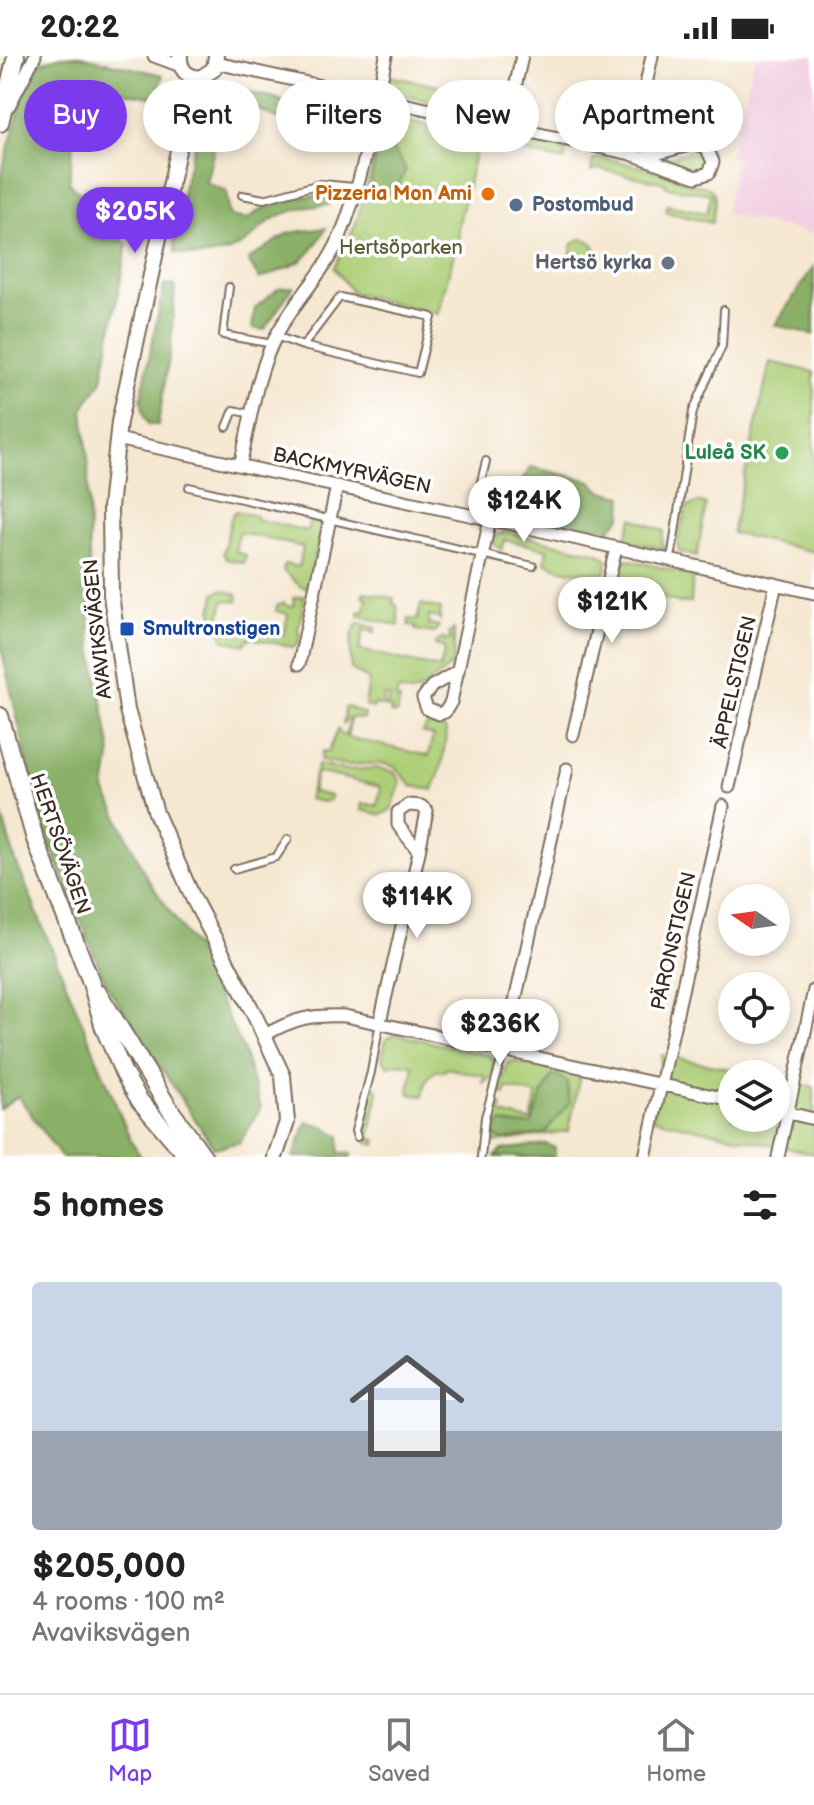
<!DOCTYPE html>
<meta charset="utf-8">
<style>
body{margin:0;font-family:"Balsamiq Sans",sans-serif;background:#f2f2f2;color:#222;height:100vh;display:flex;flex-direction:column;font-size:30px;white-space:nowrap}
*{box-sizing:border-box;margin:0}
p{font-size:26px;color:#767676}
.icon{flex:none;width:44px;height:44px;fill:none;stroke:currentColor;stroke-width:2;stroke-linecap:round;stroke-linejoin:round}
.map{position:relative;height:1101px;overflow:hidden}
.panel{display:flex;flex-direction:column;background:#fff;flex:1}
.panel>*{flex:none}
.hud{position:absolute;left:24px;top:24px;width:766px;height:72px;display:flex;gap:16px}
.needle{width:52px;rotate:283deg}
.fabs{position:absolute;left:718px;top:828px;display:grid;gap:16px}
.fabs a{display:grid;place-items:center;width:72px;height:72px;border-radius:50%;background:#fff;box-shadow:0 4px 12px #0003;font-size:40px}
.price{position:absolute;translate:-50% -68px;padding:0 18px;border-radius:28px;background:#fff;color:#222;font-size:26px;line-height:52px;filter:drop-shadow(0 2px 4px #0008)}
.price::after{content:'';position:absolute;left:50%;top:48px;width:24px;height:18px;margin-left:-12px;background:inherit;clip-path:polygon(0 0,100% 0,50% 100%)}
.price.current{background:#7c3aed;color:#fff}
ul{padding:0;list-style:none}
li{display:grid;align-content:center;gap:16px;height:424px;padding:0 32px}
li span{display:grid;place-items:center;height:248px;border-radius:8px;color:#555}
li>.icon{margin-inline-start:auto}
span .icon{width:144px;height:144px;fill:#fffc;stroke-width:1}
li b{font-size:34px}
h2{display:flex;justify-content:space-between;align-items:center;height:96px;padding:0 32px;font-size:34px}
.chip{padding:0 28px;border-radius:36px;background:#fff;box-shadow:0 4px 12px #0003;font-size:28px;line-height:72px}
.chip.current{background:#7c3aed;color:#fff}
.status{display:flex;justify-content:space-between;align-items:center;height:56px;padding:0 40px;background:#fff;direction:ltr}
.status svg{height:22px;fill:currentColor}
.menu{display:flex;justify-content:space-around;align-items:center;height:112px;border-top:2px solid #e0e0e0;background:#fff;font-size:22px;color:#767676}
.menu a{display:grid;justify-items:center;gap:4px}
.menu .current{color:#7c3aed}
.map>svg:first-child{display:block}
.built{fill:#f2cfe2}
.green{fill:#accd75;stroke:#747c4a;stroke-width:2}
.forest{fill:#89b066;stroke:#626d42;stroke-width:2}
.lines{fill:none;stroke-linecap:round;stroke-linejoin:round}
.service-casing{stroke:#7c6c5c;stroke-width:10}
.minor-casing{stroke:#7c6c5c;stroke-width:15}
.tertiary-casing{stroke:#7c6c5c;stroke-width:18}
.secondary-casing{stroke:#7c6c5c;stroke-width:20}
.service{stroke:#fff;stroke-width:6}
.minor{stroke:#fff;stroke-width:11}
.tertiary{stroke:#fff;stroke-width:14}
.secondary{stroke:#fff;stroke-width:16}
.food-dot{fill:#e8710a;stroke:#fff;stroke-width:3}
.service-dot{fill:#5c6f8a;stroke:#fff;stroke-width:3}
.worship-dot{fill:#6b7280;stroke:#fff;stroke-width:3}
.leisure-dot{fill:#2e9e5b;stroke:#fff;stroke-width:3}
.transit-dot{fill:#1a4fb4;stroke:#fff;stroke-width:3}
.labels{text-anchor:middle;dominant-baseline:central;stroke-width:7;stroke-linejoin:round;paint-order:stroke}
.food-label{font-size:20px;font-weight:bold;fill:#c56008;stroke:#fff;text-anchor:end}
.service-label{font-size:20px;font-weight:bold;fill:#4e5e75;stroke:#fff;text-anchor:start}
.park-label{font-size:20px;fill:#5d5b38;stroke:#fff}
.worship-label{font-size:20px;font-weight:bold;fill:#5b616d;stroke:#fff;text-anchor:end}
.leisure-label{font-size:20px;font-weight:bold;fill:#27864d;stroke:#fff;text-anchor:end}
.street-label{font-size:20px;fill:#3b2a1e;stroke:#fff}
.transit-label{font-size:20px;font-weight:bold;fill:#164399;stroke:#fff;text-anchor:start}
</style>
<div class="status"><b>20:22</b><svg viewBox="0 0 49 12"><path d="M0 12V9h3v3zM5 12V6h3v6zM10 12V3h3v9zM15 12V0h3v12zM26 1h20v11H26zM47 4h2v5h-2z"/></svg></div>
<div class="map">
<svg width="814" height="1101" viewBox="0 0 814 1101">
<rect width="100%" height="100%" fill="#fff"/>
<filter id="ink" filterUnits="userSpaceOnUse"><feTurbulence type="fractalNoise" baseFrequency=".0125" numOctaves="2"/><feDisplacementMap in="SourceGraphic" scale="16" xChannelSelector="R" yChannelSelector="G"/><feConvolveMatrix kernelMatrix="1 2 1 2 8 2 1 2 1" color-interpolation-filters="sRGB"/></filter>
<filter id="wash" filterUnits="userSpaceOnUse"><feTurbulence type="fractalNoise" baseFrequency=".006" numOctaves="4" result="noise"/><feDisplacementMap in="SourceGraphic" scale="32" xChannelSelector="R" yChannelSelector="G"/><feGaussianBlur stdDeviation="1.8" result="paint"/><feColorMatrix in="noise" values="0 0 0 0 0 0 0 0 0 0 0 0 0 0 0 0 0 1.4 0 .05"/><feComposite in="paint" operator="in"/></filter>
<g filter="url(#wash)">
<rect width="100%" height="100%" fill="#f5e7d0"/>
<path class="built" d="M755 0H814V178L725 158 737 103 730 100Z"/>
<path class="green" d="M389 20 455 33 454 42 491 50 494 41 501 45 497 53 491 55 490 59 397 38 385 27Z
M385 60 479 80 458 172 459 179 438 258 353 237 334 212 356 168Z
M527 85 561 92 566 96 564 105 523 96Z
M693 94 705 97 708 106 703 114 698 116 664 103Z
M599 101 650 113 694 129C722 129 715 145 712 167L666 156 667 149 707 157 711 138 666 131 665 127 599 113 591 115 593 104Z
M571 195a12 12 0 1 1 24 0a12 12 0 1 1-24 0Z
M770 306 814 316V496L732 477Z
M699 446 706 449 697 500 679 496 677 486 687 451Z
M236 455 256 460V463L307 475 310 464 323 468 307 532 301 531 283 515 285 508 299 511 303 491 239 476 235 496 246 499 244 507 226 503 223 497 232 459Z
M633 462 664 475 662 486 665 493 625 484Z
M505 476 599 497 607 503 606 517C585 515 563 518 545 506L547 493 505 484 502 494 492 487 495 480Z
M626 503 693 519 691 547H680L617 528 616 522Z
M221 534 237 538 238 546 224 544 220 564 284 578 288 558 276 555 277 550 284 547 288 551 294 549 293 542 305 540 298 574 300 578 298 588 293 591 250 582 244 589 224 584 212 556 215 537Z
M364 536 394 542 393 548 397 549 399 570 359 560V555L364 556 367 542 362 540Z
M421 548 441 553 440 565 439 562 429 560 428 568 439 570 434 577 415 574V570L408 569 409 563 417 564Z
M358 567 376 572 375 576 364 574 359 594 440 612 445 592 435 589V587L443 582 445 585 451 582 449 577 454 573V607L422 633 411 637 398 634 396 643 400 644 397 658 390 657 391 652 386 651 390 641 384 640V650L374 648 373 652 365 650 369 624 351 613C351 598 348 580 358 567Z
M348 651 364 658 363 663 351 661 347 681 428 700 433 680 422 677 428 669 442 670 446 675C445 696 441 715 433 734L412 730 395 711 381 707 347 709 321 704 323 695H329L338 673 342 679H345L350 664 347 663 343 669 345 652Z
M318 708 347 714 377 712 394 716 401 726 391 754 381 759 361 754 362 747 377 750 381 731 317 716 312 736 331 740 330 744 323 746 308 743Z
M395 978 488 999 495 1004 493 1021 483 1027 484 1020 446 1012 445 1015C427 1013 426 1026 423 1040L410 1038 409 1033 414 1010 399 1007 388 1010 382 1003 386 983Z
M662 999 755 1018H732V1062H776V1022L814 1031V1098L653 1063Z
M513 1005 580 1019 569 1075 492 1087 490 1079 496 1069 494 1060 497 1050H502L501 1058 531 1065 537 1039 507 1032 505 1039 500 1036 507 1008Z
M370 1029 376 1031 378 1036 369 1082 377 1084 376 1089 367 1086 362 1063Z"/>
<path class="forest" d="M61 0H80L163 19 157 42 80 29 69 126 127 189 102 324 83 353 88 402 90 580 111 695 105 734 147 822 196 893 243 994 261 1052 240 1086 214 1092 107 930 43 772 4 605 0 580V131L3 111 32 9Z
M231 32 275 42 298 52 293 67C263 64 266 43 228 60L217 81 206 127 226 135 229 160 248 163C275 140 298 141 332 138L329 149C309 150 288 154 270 165 261 171 254 180 246 186 225 201 199 203 175 197L174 182 184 128 201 63 217 37Z
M384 62 396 78 391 85 393 93 406 113 400 126V136L394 139 370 130Z
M326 172C306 209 297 208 259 223L248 204 288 177Z
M814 210V279L775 269Z
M164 229 175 230 171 289 158 369H149L144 360 141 342Z
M293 231 264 274 252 272 255 252 279 232Z
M531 411 591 425 601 435 623 440 622 460 604 479 518 457C512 440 520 425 531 411Z
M0 753 16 806 131 1085 141 1101H61L18 1040 0 1053Z
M558 1019 567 1026 570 1047 545 1077 505 1084 494 1080 495 1073 501 1066 516 1069 532 1068 541 1041 552 1020Z
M307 1066 323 1070 340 1080 339 1097 351 1096V1101H293Z
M546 1088 555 1092V1101H495L502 1094Z"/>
</g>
<g filter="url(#ink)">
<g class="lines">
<defs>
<path id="service" d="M242 139 264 143 320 128 355 131
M229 231 223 279 273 288
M276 280 303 290 418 317 432 261 340 241 303 290
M227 371 234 354 251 358
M189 431 533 510
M473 459 486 405
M672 497 693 355 722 290 724 254
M234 813 276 801 288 783
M357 1081 355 1075 371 1016 380 966
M481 1101 485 1061 504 994"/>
<path id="minor" d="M154 0 181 10
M216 7 631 98 696 121 709 117 713 106 706 91 693 88 645 101
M9 50 35 0
M507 69 522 0
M631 98 652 0
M117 383 516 469 814 537
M240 409C251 365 255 321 276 280 293 246 324 218 339 183 363 126 374 60 386 0
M299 608 337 430
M458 615 432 630 423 642 427 653 439 658 445 656 451 646 490 463
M573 679 616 492
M729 731 776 528
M380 966 419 796 398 769V756L408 749 421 750 427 755 419 796
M265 979C295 962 310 959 345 960L732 1044
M504 994 567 713
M776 1054 814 1063
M645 1101 723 750
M778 1101 814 934"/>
<path id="tertiary" d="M180 0C179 13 187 21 200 22L214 13 216 0
M194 21 119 366 110 452 111 539 127 654 156 757 193 842 254 958 283 1020 287 1066 275 1101"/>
<path id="secondary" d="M0 67 16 0
M0 660 35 783 91 926 104 972 124 1018 140 1045 188 1101
M99 938 169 1052 204 1101"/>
</defs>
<use href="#service" class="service-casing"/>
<use href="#minor" class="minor-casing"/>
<use href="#tertiary" class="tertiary-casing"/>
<use href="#secondary" class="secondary-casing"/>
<use href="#service" class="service"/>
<use href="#minor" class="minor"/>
<use href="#tertiary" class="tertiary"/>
<use href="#secondary" class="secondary"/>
</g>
</g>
<circle class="food-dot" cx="488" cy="138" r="8"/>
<circle class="service-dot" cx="516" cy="149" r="8"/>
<circle class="worship-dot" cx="668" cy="207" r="8"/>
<circle class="leisure-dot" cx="782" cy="397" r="8"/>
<rect class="transit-dot" x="119" y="565" width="16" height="16" rx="4"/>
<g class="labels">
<g class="food-label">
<text x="472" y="138">Pizzeria Mon Ami</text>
</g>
<g class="service-label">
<text x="532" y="149">Postombud</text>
</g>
<g class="park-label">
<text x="401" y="192">Hertsöparken</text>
</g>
<g class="worship-label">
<text x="652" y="207">Hertsö kyrka</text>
</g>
<g class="leisure-label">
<text x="766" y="397">Luleå SK</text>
</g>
<g class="street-label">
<text transform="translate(352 415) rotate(12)">BACKMYRVÄGEN</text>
<text transform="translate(98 573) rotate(-96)">AVAVIKSVÄGEN</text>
<text transform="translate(735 626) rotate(-77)">ÄPPELSTIGEN</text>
<text transform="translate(60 788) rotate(71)">HERTSÖVÄGEN</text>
<text transform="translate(674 885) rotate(-77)">PÄRONSTIGEN</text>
</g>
<g class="transit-label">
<text x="143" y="573">Smultronstigen</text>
</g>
</g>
</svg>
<div class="fabs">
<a><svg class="needle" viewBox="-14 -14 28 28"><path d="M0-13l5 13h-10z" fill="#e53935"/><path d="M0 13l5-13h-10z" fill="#767676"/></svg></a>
<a><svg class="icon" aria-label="locate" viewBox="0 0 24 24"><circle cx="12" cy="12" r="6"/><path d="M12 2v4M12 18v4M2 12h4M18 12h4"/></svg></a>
<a><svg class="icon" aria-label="layers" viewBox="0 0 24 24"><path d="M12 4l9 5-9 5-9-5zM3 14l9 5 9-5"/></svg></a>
</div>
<b class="price current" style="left:135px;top:199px">$205K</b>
<b class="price" style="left:524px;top:488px">$124K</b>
<b class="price" style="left:612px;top:589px">$121K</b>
<b class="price" style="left:417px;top:884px">$114K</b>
<b class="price" style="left:500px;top:1011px">$236K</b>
<div class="hud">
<a class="chip current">Buy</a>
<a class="chip">Rent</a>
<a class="chip">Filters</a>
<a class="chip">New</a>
<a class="chip">Apartment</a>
</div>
</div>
<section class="panel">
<h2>5 homes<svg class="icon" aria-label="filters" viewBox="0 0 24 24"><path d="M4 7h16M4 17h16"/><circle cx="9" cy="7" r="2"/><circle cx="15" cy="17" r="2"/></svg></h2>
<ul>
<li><span style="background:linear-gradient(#c9d6e8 60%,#9aa5b1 0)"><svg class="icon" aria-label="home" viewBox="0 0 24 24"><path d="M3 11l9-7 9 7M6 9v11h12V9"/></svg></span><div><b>$205,000</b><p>4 rooms · 100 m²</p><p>Avaviksvägen</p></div></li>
</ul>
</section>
<nav class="menu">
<a class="current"><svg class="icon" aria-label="map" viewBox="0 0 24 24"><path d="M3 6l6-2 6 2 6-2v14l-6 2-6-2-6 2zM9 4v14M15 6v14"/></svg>Map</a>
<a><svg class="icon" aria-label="saved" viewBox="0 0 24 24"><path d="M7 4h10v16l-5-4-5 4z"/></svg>Saved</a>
<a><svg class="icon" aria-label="home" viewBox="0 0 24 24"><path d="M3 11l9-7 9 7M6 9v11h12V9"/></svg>Home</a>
</nav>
